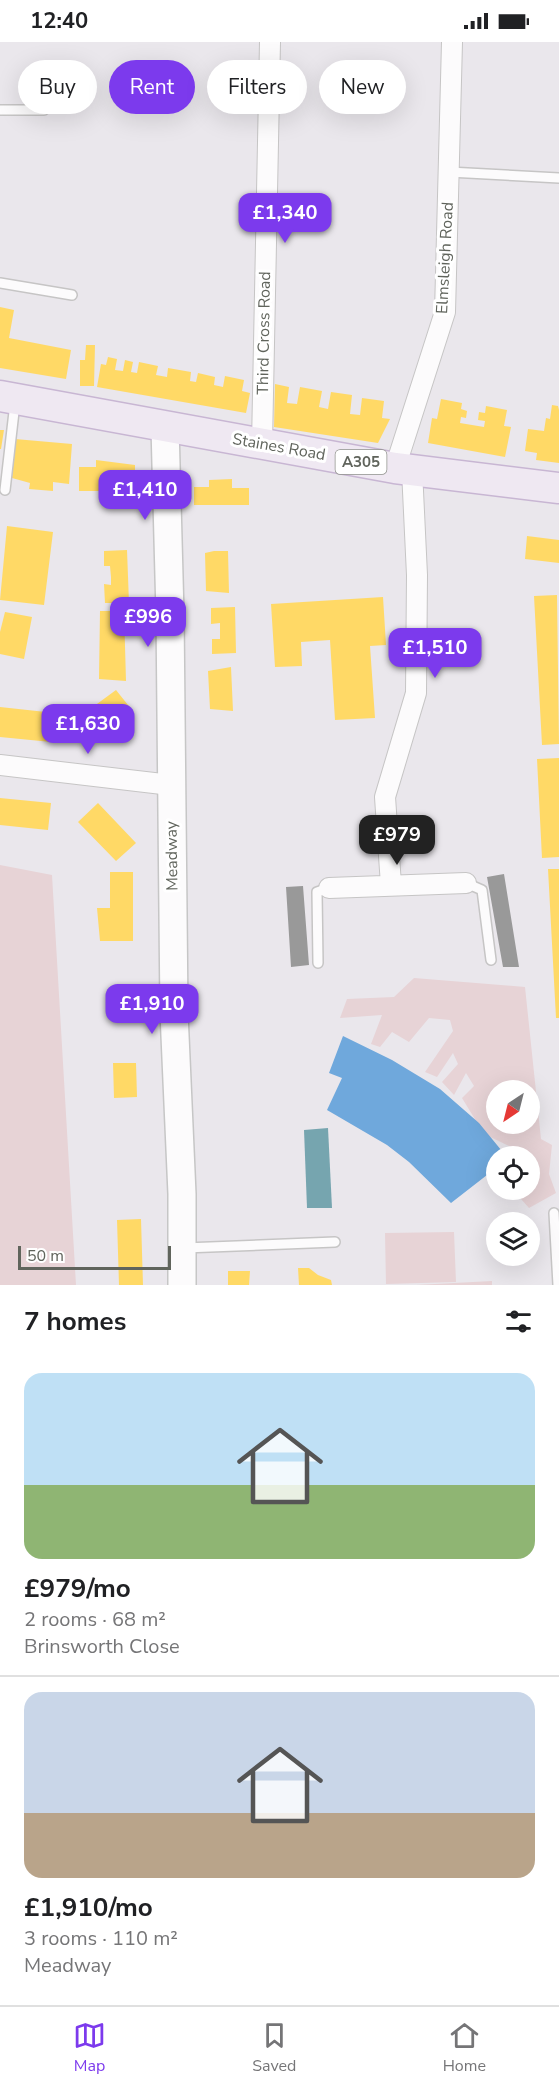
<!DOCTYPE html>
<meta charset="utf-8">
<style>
body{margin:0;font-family:"Nunito Sans",sans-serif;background:#f6f6f6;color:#202124;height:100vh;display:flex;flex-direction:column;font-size:22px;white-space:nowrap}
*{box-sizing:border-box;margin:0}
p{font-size:20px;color:#757577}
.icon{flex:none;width:33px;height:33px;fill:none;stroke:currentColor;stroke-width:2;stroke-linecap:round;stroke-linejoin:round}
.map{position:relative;height:1243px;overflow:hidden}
.drawer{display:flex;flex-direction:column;background:#fff;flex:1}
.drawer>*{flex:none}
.top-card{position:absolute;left:18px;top:18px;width:524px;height:54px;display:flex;gap:12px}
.needle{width:39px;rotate:215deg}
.buttons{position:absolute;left:486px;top:1038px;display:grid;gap:12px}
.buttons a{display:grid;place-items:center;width:54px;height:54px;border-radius:50%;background:#fff;box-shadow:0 6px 24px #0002;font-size:30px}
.scale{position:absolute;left:18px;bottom:15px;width:153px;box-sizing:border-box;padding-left:6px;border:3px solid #60645c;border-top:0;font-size:16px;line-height:21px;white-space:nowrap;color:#60645c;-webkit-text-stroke:4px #fff;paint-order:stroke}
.price{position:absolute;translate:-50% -51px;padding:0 14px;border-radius:12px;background:#7c3aed;color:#fff;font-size:20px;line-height:39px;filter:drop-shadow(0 2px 3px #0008)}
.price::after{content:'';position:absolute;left:50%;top:36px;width:18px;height:14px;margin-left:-9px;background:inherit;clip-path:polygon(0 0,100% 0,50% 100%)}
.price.selected{background:#222;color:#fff}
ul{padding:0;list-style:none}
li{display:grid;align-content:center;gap:12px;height:318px;padding:0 24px}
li+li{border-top:2px solid #e0e0e0}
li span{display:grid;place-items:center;height:186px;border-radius:18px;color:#555}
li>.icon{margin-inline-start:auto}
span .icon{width:108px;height:108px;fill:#fffc;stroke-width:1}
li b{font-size:26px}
h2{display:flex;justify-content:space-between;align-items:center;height:72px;padding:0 24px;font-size:26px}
.chip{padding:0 21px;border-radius:27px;background:#fff;box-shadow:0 6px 24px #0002;font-size:21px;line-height:54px}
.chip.selected{background:#7c3aed;color:#fff}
.status{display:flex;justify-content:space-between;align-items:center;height:42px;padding:0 30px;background:#fff;direction:ltr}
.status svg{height:16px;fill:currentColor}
.tabs{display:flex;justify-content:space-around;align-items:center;height:84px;border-top:2px solid #e0e0e0;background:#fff;font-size:16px;color:#757577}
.tabs a{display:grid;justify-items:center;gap:3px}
.tabs .selected{color:#7c3aed}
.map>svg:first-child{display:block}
.green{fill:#e7d3d6;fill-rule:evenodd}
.homes{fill:#ffd966}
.schools{fill:#6fa8dc}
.public{fill:#76a5af}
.industry{fill:#999}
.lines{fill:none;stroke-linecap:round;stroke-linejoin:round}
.lane-casing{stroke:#c6c5c5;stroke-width:12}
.street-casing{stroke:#c6c5c5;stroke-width:22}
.secondary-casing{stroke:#c6c6c6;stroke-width:30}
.primary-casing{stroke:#c8b6d3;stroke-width:33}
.lane{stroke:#fcfbfc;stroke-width:9}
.street{stroke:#fcfbfc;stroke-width:20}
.secondary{stroke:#fcfbfc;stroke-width:27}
.primary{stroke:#efe8f2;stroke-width:30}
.labels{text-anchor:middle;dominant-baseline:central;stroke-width:6;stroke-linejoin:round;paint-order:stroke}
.shield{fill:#fff;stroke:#90928d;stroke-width:1.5}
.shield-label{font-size:15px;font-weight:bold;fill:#60645c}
.street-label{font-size:16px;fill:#60645c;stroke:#fff}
</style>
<div class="status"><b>12:40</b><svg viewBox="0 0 49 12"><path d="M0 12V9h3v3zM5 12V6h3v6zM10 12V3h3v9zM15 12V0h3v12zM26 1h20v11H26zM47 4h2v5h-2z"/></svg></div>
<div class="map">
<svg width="559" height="1243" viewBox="0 0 559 1243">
<rect width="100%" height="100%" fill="#eae7ec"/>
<path class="green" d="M0 823 52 833 76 1243H0Z
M414 936 525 945 541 1097 552 1103 549 1132 556 1151 529 1166 513 1148H530V1114H517V1108L484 1092 462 1056 474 1044 466 1031 454 1053 442 1040 458 1022 453 1011 437 1035 425 1030 453 989 450 978 429 976 409 1000 392 990 380 1005 371 1002 382 973 340 976 347 957 394 955ZM496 1048H530V1082H496Z
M454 1190 456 1240 386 1242 385 1191Z
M492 1239V1243H416Z"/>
<path class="homes" d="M0 265 14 268 9 296 71 308 66 337 0 326Z
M86 303H95L94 344H80V318H85Z
M108 315 117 317 115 328 123 329 125 318 133 320 131 330 137 331 139 320 158 324 156 333 167 335 168 326 191 330 190 339 196 340 198 331 215 335 214 343 223 345 225 334 244 338 242 349 250 351 246 371 97 345 101 322 106 323Z
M275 342 289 345 287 361 297 362 300 345 322 349 319 365 328 367 331 350 352 353 350 372 360 373 362 356 384 359 382 376 390 377 378 401 274 385Z
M441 357 462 361 461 367 467 369 466 376 461 375 460 381 484 385 485 379 478 378 479 370 485 371 486 364 507 368 504 384 511 385 505 415 428 401 432 376 437 377Z
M552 363 558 364 559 368V421L536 418 537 411 525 409 528 387 544 389 546 376 550 377Z
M0 388H4L1 407H0Z
M15 397 72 402 69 442 53 440V449L29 447 30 441 12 436Z
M96 418 135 423V449H79V425H96Z
M232 437V446H249V463H194V445H209V438Z
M7 484 53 490 44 563 0 558Z
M527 494 559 498V521L525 517Z
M127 508 129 561H105L104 542 111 543V535L110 524H104V509Z
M214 509H228L229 551 206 549 205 511Z
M557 553 559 702 542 703 534 554Z
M383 555 386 603 370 604 375 676 335 678 330 598 301 600 302 624 275 625 271 562Z
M235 565 236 611 212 612V597H220V581L211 582V566Z
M100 569H124L126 639 99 637Z
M5 570 32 575 24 617 0 612V590Z
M231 625 233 669 210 667 208 629Z
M116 648 132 668 89 703 71 681Z
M0 665 55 671 51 700 0 695Z
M559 716V815L542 816 537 717Z
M0 756 51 761 48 788 0 783Z
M98 761 136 801 116 819 78 780Z
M548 827H559V976H556Z
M110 830H133V899H100L97 866H110Z
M113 1021H136L137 1055 114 1056Z
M141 1177 143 1243H119L117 1178Z
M298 1226H309L318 1233 331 1238 332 1243H299Z
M228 1229H250L249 1243H228Z"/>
<path class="schools" d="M343 994 392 1018 440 1047 479 1081 506 1114H496V1126L451 1161 409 1120 387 1103 327 1068 342 1036 329 1031Z"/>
<path class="public" d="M328 1086 332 1166H307L304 1088Z"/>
<path class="industry" d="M504 832 519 925H503L487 835Z
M303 844 309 923 291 925 286 845Z"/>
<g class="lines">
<defs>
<path id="lane" d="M0 68H44
M449 130 559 136
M0 241 72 253
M5 448 15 361
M466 841 482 848 491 918
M318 921 317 850 329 846
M554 1171 558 1243
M184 1206 335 1200"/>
<path id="street" d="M262 402 270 0
M395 426 445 270 452 0
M0 723 171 743
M391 843 385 755 416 651 417 533 412 428
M329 846 466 841"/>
<path id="secondary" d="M165 385 170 572 174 971 182 1152V1243"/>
<path id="primary" d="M0 354 395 426 559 446"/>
</defs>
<use href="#lane" class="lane-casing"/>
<use href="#street" class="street-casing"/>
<use href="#secondary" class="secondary-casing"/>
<use href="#primary" class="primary-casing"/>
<use href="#lane" class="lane"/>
<use href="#street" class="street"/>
<use href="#secondary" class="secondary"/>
<use href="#primary" class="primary"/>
</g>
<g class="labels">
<rect class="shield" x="335.5" y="408" width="51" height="24" rx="4.5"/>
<g class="shield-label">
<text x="361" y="420">A305</text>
</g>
<g class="street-label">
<text transform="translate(445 216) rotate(-87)">Elmsleigh Road</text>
<text transform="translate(264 291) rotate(-89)">Third Cross Road</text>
<text transform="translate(279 405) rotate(10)">Staines Road</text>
<text transform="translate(172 814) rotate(-91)">Meadway</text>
</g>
</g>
</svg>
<div class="buttons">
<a><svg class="needle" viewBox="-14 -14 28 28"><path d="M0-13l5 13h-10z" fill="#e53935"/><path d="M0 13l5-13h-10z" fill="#757577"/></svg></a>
<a><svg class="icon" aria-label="locate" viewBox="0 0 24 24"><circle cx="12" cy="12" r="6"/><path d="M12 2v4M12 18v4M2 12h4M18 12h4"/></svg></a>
<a><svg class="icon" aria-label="layers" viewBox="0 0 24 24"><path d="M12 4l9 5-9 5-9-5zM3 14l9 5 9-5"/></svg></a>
</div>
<div class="scale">50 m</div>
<b class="price" style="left:285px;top:202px">£1,340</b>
<b class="price" style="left:145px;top:479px">£1,410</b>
<b class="price" style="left:148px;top:606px">£996</b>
<b class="price" style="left:435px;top:637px">£1,510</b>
<b class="price" style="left:88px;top:713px">£1,630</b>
<b class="price selected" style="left:397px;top:824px">£979</b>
<b class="price" style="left:152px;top:993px">£1,910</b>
<div class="top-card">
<a class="chip">Buy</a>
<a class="chip selected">Rent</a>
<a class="chip">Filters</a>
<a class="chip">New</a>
</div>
</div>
<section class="drawer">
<h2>7 homes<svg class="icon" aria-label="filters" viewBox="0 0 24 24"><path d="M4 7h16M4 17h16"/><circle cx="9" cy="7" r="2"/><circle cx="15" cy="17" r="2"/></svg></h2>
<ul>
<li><span style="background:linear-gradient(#bfe0f5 60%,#8fb573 0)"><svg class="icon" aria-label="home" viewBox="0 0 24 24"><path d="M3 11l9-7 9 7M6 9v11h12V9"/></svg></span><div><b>£979/mo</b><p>2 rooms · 68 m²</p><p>Brinsworth Close</p></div></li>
<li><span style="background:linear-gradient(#c9d6e8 65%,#b9a48a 0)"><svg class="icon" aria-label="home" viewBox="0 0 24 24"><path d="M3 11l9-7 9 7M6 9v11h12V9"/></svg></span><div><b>£1,910/mo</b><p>3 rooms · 110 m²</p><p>Meadway</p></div></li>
</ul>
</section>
<nav class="tabs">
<a class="selected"><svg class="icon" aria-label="map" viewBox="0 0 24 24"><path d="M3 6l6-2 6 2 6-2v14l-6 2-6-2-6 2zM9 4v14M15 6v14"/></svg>Map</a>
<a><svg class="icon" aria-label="saved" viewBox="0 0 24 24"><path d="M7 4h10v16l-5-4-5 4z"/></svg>Saved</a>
<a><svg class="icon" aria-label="home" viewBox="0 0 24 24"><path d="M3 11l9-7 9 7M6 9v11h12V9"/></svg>Home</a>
</nav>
